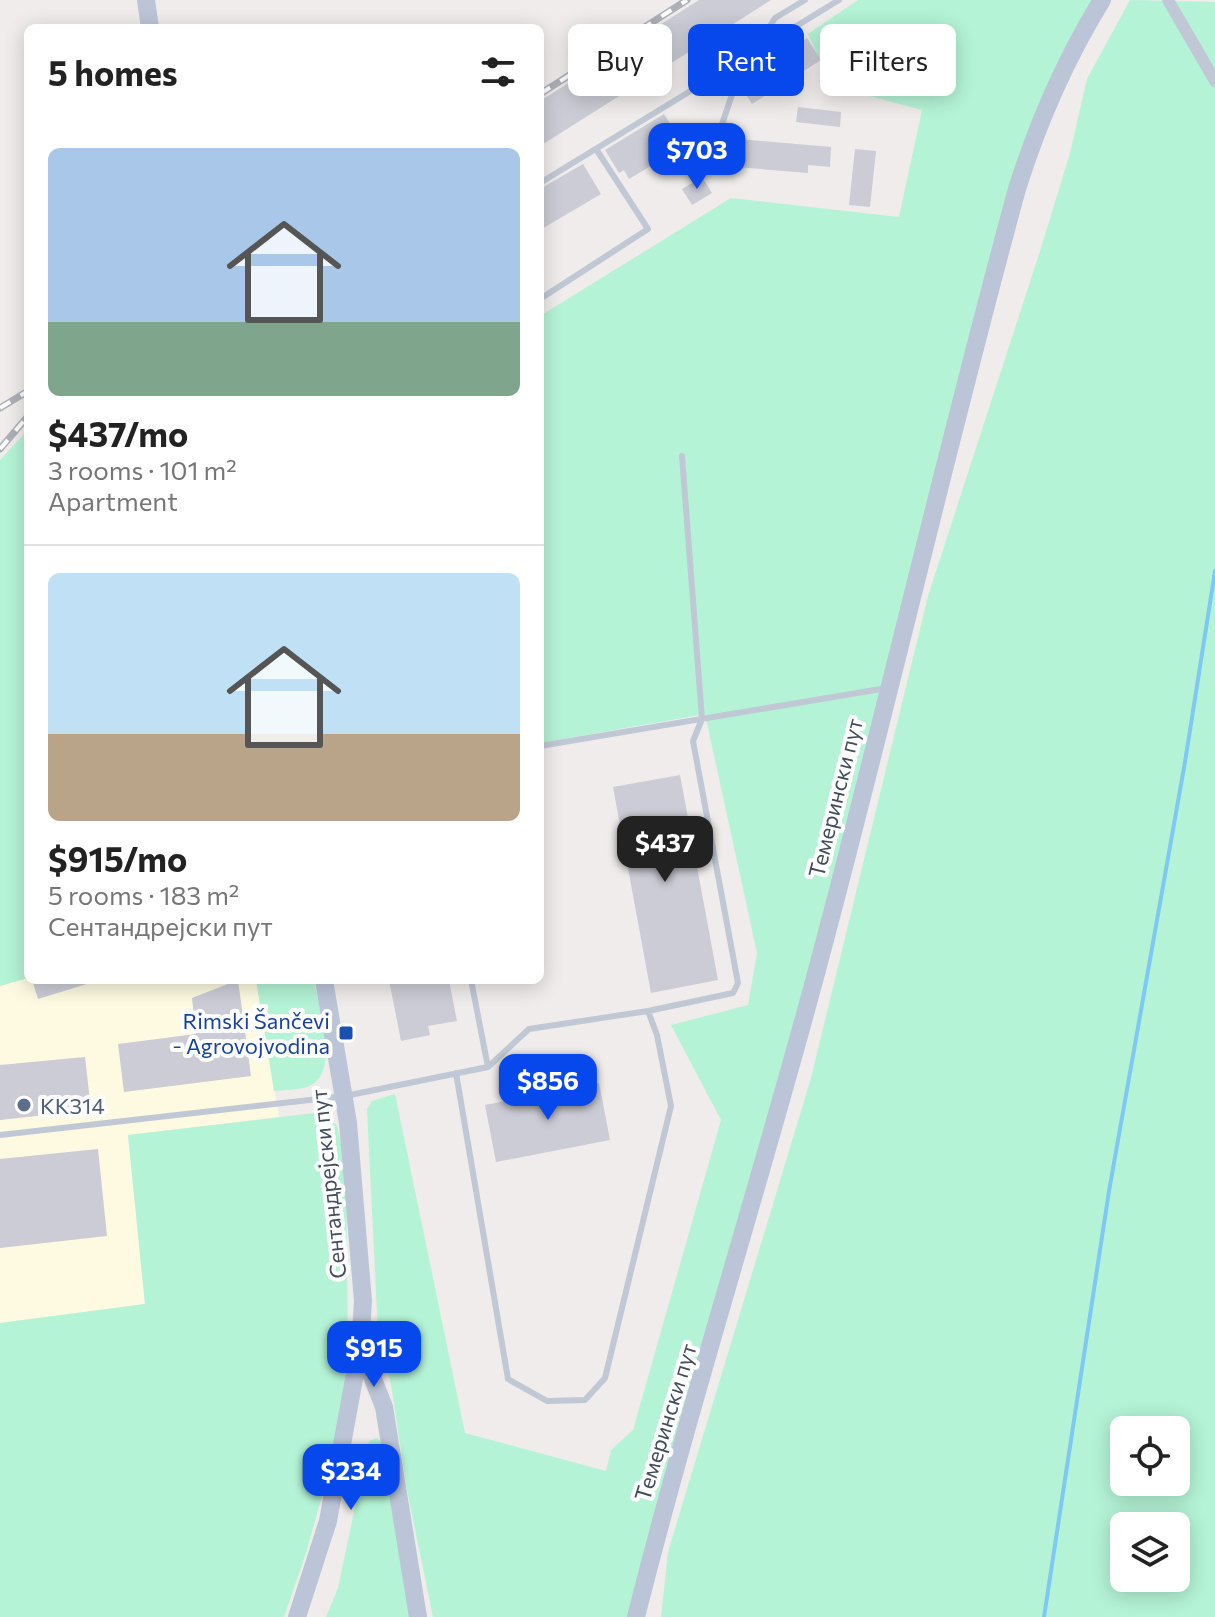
<!DOCTYPE html>
<meta charset="utf-8">
<style>
body{margin:0;font-family:Commissioner,sans-serif;background:#f2f2f2;color:#222;height:100vh;display:flex;flex-direction:column;font-size:30px;white-space:nowrap}
*{box-sizing:border-box;margin:0}
p{font-size:26px;color:#767676}
.icon{flex:none;width:44px;height:44px;fill:none;stroke:currentColor;stroke-width:2;stroke-linecap:round;stroke-linejoin:round}
.map{position:relative;flex:1;overflow:hidden}
.sheet{position:absolute;left:24px;top:24px;width:520px;height:960px;display:flex;flex-direction:column;background:#fff;border-radius:12px;box-shadow:0 4px 20px #0003}
.sheet>*{flex:none}
.guide{position:absolute;left:568px;top:24px;width:526px;height:72px;display:flex;gap:16px}
.tools{position:absolute;left:1110px;top:1416px;display:grid;gap:16px}
.tools a{display:grid;place-items:center;width:80px;height:80px;border-radius:12px;background:#fff;box-shadow:0 4px 20px #0003;font-size:40px}
.price{position:absolute;translate:-50% -68px;padding:0 18px;border-radius:16px;background:#0748ed;color:#fff;font-size:26px;line-height:52px;filter:drop-shadow(0 2px 4px #0008)}
.price::after{content:'';position:absolute;left:50%;top:48px;width:24px;height:18px;margin-left:-12px;background:inherit;clip-path:polygon(0 0,100% 0,50% 100%)}
.price.selected{background:#222;color:#fff}
ul{padding:0;list-style:none}
li{display:grid;align-content:center;gap:16px;height:424px;padding:0 24px}
li+li{border-top:2px solid #e0e0e0}
li span{display:grid;place-items:center;height:248px;border-radius:12px;color:#555}
li>.icon{margin-inline-start:auto}
span .icon{width:144px;height:144px;fill:#fffc;stroke-width:1}
li b{font-size:34px}
h2{display:flex;justify-content:space-between;align-items:center;height:96px;padding:0 24px;font-size:34px}
.tag{padding:0 28px;border-radius:12px;background:#fff;box-shadow:0 4px 20px #0003;font-size:28px;line-height:72px}
.tag.selected{background:#0748ed;color:#fff}
.map>svg:first-child{display:block}
.commercial{fill:#fdfae1}
.green{fill:#b4f3d6;fill-rule:evenodd}
.lines{fill:none;stroke-linecap:round;stroke-linejoin:round}
.stream{stroke:#7dc9f4;stroke-width:4}
.building{fill:#cbccd5}
.service{stroke:#c0c8d5;stroke-width:6}
.minor{stroke:#c0c8d5;stroke-width:12}
.secondary{stroke:#bcc5d8;stroke-width:18}
.rail-casing{stroke:#adb0b7;stroke-width:7}
.rail{stroke:#fff;stroke-width:4;stroke-dasharray:12;stroke-linecap:butt}
.transit-dot{fill:#1a4fb4;stroke:#fff;stroke-width:3}
.service-dot{fill:#5c6f8a;stroke:#fff;stroke-width:3}
.labels{text-anchor:middle;dominant-baseline:central;stroke-width:8;stroke-linejoin:round;paint-order:stroke}
.street-label{font-size:22px;fill:#434c5b;stroke:#fff}
.transit-label{font-size:22px;fill:#164399;stroke:#fff;text-anchor:end}
.service-label{font-size:22px;fill:#4e5e75;stroke:#fff;text-anchor:start}
</style>
<div class="map">
<svg width="1215" height="1617" viewBox="0 0 1215 1617">
<rect width="100%" height="100%" fill="#efeceb"/>
<path class="commercial" d="M28 978V980H256L279 1117 128 1135 145 1304 0 1323V986Z"/>
<path class="green" d="M858 0H1105L1042 124 631 1617H433L407 1490 391 1384 378 1333 367 1109 372 1101 395 1094 465 1433 606 1471 611 1450 633 1430 721 1120 671 1025 748 1005 757 953 705 714 540 743V316L731 198 899 217 922 110 832 86 808 34Z
M1130 0 1215 2V1617H661L668 1552 811 1078 928 596 1041 248 1070 153 1087 79ZM1124 1430H1176V1482H1124ZM1124 1526H1176V1578H1124Z
M28 430V978L0 986V460Z
M256 980H314C318 1007 342 1076 307 1087 297 1090 284 1090 274 1091Z
M323 1112 337 1126 346 1163 348 1356 335 1450 306 1553 284 1617H0V1323L145 1304 128 1135Z
M377 1438 385 1445 415 1617H326L338 1588 369 1441Z"/>
<g class="lines">
<path class="stream" d="M1044 1617 1109 1191 1185 762 1215 571"/>
</g>
<path class="building" d="M699 0H771L540 146V101Z
M807 38 821 60 752 104 741 87 745 78Z
M798 107 841 112 840 127 796 122Z
M664 114 684 146 629 179 624 170 619 173 605 150Z
M738 139 831 147 830 167 808 165V173L736 167Z
M855 149 876 151 870 207 849 205Z
M583 164 601 194 540 230V189Z
M702 177 712 193 692 205 682 189Z
M680 775 718 980 651 993 613 787Z
M32 980H90V983L38 999Z
M238 980 251 1076 124 1092 118 1044 196 1034 192 998Z
M389 980H449L457 1021 428 1026 430 1035 401 1041Z
M85 1057 91 1110 0 1120V1065Z
M599 1083 610 1140 496 1162 485 1105Z
M98 1149 107 1236 0 1248V1159Z"/>
<g class="lines">
<path class="service" d="M719 171 720 130 737 80 775 18 805 0
M540 183 839 0
M540 299 648 229 596 149
M540 746 887 688
M471 980 488 1067
M648 1011 733 993 738 983 693 741 702 719 682 456
M0 1135 345 1096 488 1067 529 1029 648 1011 657 1035 671 1106 605 1378 585 1400 547 1401 508 1379 456 1073"/>
<path class="minor" d="M1168 0 1215 81"/>
<path class="secondary" d="M146 0 150 28
M360 1346 384 1407 418 1617
M297 1617 328 1521 360 1346 363 1301 348 1123 324 980
M636 1617C690 1403 757 1193 814 981 885 718 945 452 1017 189 1038 122 1065 60 1102 0"/>
<defs>
<path id="rail" d="M540 94 687 0
M0 408 28 391
M0 449 28 416"/>
</defs>
<use href="#rail" class="rail-casing"/>
<use href="#rail" class="rail"/>
</g>
<rect class="transit-dot" x="338" y="1025" width="16" height="16" rx="4"/>
<circle class="service-dot" cx="24" cy="1105" r="8"/>
<g class="labels">
<g class="street-label">
<text transform="translate(835 798) rotate(-76)">Темерински пут</text>
<text transform="translate(328 1184) rotate(-96)">Сентандрејски пут</text>
<text transform="translate(665 1422) rotate(-73)">Темерински пут</text>
</g>
<g class="transit-label">
<text x="330" y="1020">Rimski Šančevi<tspan x="330" dy="25">- Agrovojvodina</tspan></text>
</g>
<g class="service-label">
<text x="40" y="1105">КК314</text>
</g>
</g>
</svg>
<div class="tools">
<a><svg class="icon" aria-label="locate" viewBox="0 0 24 24"><circle cx="12" cy="12" r="6"/><path d="M12 2v4M12 18v4M2 12h4M18 12h4"/></svg></a>
<a><svg class="icon" aria-label="layers" viewBox="0 0 24 24"><path d="M12 4l9 5-9 5-9-5zM3 14l9 5 9-5"/></svg></a>
</div>
<b class="price" style="left:697px;top:191px">$703</b>
<b class="price selected" style="left:665px;top:884px">$437</b>
<b class="price" style="left:548px;top:1122px">$856</b>
<b class="price" style="left:374px;top:1389px">$915</b>
<b class="price" style="left:351px;top:1512px">$234</b>
<div class="guide">
<a class="tag">Buy</a>
<a class="tag selected">Rent</a>
<a class="tag">Filters</a>
</div>
<section class="sheet">
<h2>5 homes<svg class="icon" aria-label="filters" viewBox="0 0 24 24"><path d="M4 7h16M4 17h16"/><circle cx="9" cy="7" r="2"/><circle cx="15" cy="17" r="2"/></svg></h2>
<ul>
<li><span style="background:linear-gradient(#a9c7e8 70%,#7fa58c 0)"><svg class="icon" aria-label="home" viewBox="0 0 24 24"><path d="M3 11l9-7 9 7M6 9v11h12V9"/></svg></span><div><b>$437/mo</b><p>3 rooms · 101 m²</p><p>Apartment</p></div></li>
<li><span style="background:linear-gradient(#bfe0f5 65%,#b9a48a 0)"><svg class="icon" aria-label="home" viewBox="0 0 24 24"><path d="M3 11l9-7 9 7M6 9v11h12V9"/></svg></span><div><b>$915/mo</b><p>5 rooms · 183 m²</p><p>Сентандрејски пут</p></div></li>
</ul>
</section>
</div>
